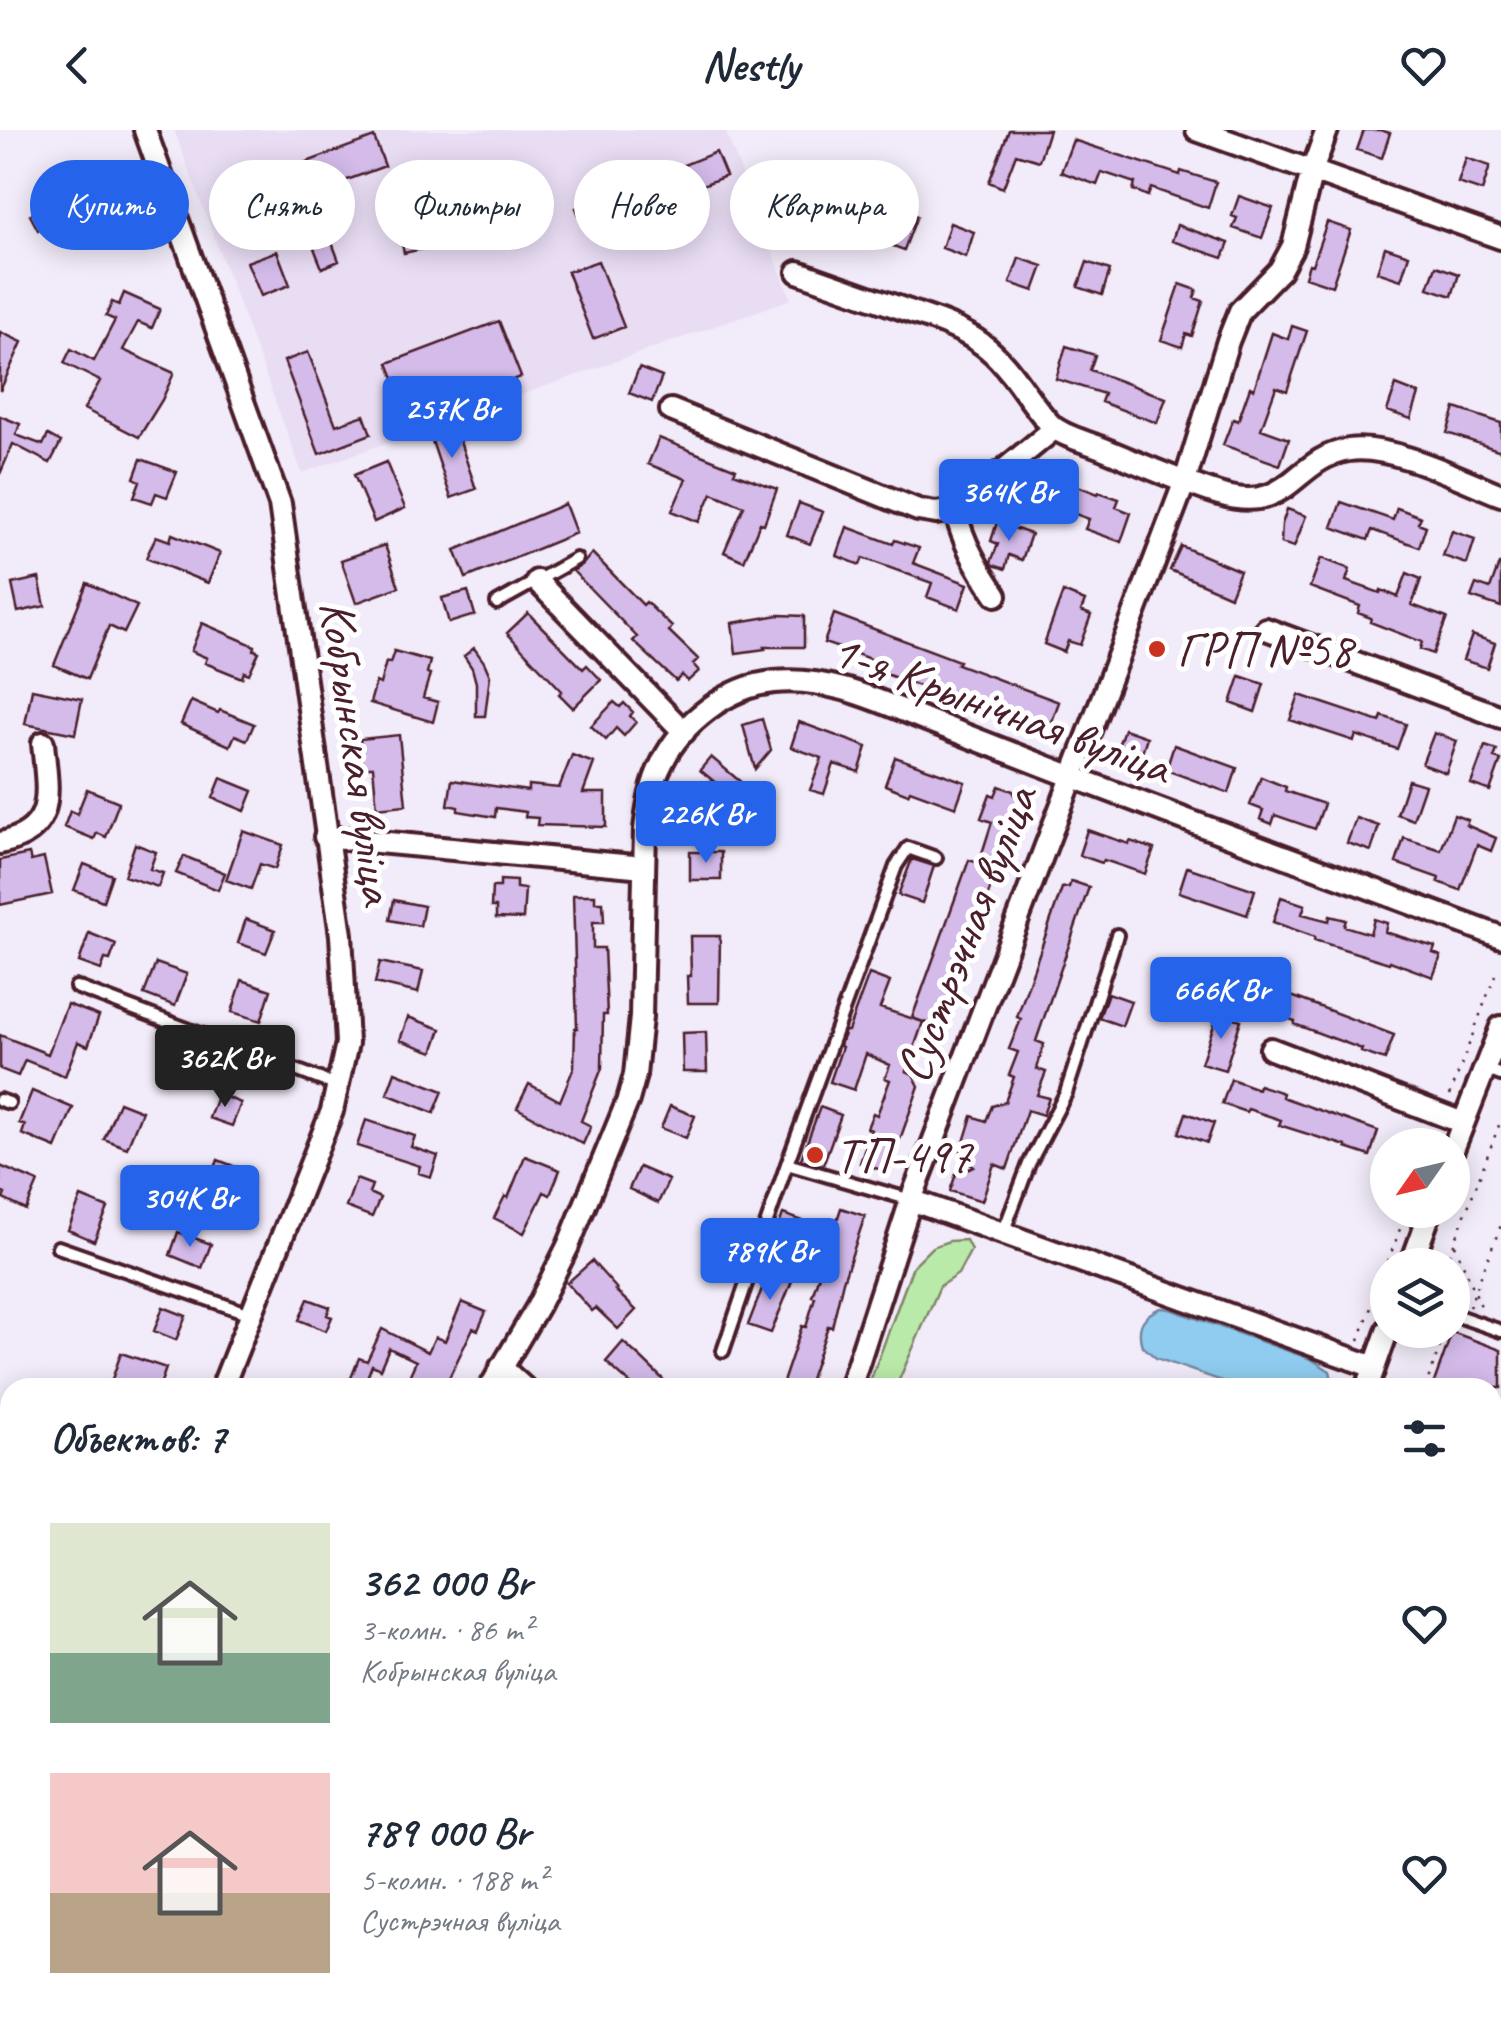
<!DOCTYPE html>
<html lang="ru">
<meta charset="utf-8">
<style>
body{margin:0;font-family:Caveat,sans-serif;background:#f2f2f3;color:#1f2937;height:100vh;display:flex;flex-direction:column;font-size:38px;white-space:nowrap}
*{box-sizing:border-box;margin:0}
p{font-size:32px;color:#747a83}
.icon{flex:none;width:55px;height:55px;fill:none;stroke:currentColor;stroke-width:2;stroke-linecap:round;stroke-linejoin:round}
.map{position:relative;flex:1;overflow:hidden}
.side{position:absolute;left:0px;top:1248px;width:1502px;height:642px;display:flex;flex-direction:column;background:#fff;border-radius:30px 30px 0 0;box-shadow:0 5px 25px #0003}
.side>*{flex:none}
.hud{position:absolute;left:30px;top:30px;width:1000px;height:90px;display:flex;gap:20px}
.needle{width:65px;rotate:236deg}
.tools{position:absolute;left:1370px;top:998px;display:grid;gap:20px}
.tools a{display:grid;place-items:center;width:100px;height:100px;border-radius:50%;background:#fff;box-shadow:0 5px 25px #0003;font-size:50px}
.price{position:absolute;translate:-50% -85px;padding:0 22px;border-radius:10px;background:#2563eb;color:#fff;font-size:32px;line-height:65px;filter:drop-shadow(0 2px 5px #0008)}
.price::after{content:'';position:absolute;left:50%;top:60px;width:30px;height:22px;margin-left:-15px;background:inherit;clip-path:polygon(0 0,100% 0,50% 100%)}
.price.on{background:#222;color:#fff}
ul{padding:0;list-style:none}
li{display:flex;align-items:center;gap:30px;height:250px;padding:0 50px}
li span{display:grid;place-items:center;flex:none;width:280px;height:200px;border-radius:0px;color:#555}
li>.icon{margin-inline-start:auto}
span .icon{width:120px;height:120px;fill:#fffc;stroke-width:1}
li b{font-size:42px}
h2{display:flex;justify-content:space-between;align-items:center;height:120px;padding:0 50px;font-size:42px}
.tag{padding:0 35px;border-radius:45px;background:#fff;box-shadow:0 5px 25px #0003;font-size:35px;line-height:90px}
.tag.on{background:#2563eb;color:#fff}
header{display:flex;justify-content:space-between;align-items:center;height:130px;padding:0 50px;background:#fff;font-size:45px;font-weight:700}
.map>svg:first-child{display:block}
.built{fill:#e9ddf4}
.green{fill:#baeaa9;stroke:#82846a;stroke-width:2.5}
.water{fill:#8fccef;stroke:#7387a1;stroke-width:2.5}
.building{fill:#d4bbea;stroke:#4a1f2b;stroke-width:2.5}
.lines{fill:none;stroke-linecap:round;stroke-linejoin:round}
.service-casing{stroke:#4a1f2b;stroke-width:18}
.minor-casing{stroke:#4a1f2b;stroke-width:28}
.primary-casing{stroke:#4a1f2b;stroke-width:38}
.path{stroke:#4a1f2b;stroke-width:2.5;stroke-dasharray:2.5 8;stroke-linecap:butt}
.service{stroke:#fff;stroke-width:10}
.minor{stroke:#fff;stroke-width:20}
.primary{stroke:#fedbac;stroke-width:30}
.poi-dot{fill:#c8321e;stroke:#fff;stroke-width:4}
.labels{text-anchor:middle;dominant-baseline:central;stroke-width:10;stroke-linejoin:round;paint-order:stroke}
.poi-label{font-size:50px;fill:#4a1f2b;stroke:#fff;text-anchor:start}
.street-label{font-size:50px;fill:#4a1f2b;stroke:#fff}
</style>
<header><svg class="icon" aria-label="back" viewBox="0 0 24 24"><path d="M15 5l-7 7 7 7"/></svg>Nestly<svg class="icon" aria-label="heart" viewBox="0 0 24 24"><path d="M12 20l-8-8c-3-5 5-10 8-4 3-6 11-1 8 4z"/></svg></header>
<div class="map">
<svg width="1501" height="1888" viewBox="0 0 1501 1888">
<rect width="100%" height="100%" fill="#f2ebf9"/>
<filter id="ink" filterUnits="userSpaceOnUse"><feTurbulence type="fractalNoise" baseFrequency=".01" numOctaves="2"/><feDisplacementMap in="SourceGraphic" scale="20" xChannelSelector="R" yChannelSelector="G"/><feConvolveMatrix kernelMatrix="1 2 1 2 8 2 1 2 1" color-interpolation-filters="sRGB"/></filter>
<g filter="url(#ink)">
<path class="built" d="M174 0H725L791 169 302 343Z"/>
<path class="green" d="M966 1110 971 1120 958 1144 940 1156 896 1257H868L913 1136 932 1117 949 1111Z"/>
<path class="water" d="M1161 1178 1170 1179 1311 1229 1330 1241 1332 1250 1330 1257H1239L1156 1228 1142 1216C1136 1197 1142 1185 1161 1178Z"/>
<path class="building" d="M1009 0H1049L1039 31 1016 24 1003 58 989 52Z
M1364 0H1380L1390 3 1382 28 1357 20Z
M374 7 385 36 299 68 288 39Z
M1073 10 1180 45 1181 41 1216 52 1208 78 1151 58 1148 66 1133 60 1135 53 1102 42 1097 55 1061 42Z
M716 22 726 46 585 100 576 78Z
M1466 28 1490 36 1482 61 1458 53Z
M88 40 103 65 38 100 30 85 64 67 58 58Z
M791 44 868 70 856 107 822 95 826 84 782 69Z
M1239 66 1273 78 1262 108 1233 98 1237 88 1232 86Z
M893 77 917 86 904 120 880 111Z
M416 88 422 119 404 123 397 93Z
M1327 92 1351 100 1332 156 1305 147 1309 134 1312 135Z
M950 93 974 102 966 127 942 118Z
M1177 95 1229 113 1223 128 1172 111Z
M328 102 339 131 322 138 310 108Z
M1385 117 1409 125 1401 150 1377 142Z
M277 121 290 155 261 166 247 132Z
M1019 128 1043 136 1034 161 1010 153Z
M598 131 624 197 593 209 567 142Z
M1087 132 1110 140 1102 165 1078 157Z
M1436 136 1459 144 1452 166 1428 158Z
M1180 154 1197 160 1194 168 1203 171 1192 206 1186 204 1182 217 1161 210Z
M124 163 160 179 152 198 138 192 123 220 174 243 162 270 139 307 84 279 100 251 64 233 71 219 94 231 115 190 106 186 112 172 119 175Z
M499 191 521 247 448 275 444 264 406 278 388 233Z
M1292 196 1307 201 1287 261 1276 257 1261 299 1289 309 1280 335 1223 315 1233 289 1238 291 1250 257 1254 259 1272 203 1288 209Z
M0 202 22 212 0 261Z
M1066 216 1095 225 1090 240 1166 268 1157 293 1101 272 1104 264 1056 249Z
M308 222 336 295 364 285 371 304 319 324 284 231Z
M639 238 662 247 652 272 629 263Z
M1396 255 1419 264 1411 289 1387 281Z
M1455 278 1501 293V321L1447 303Z
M0 286 20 294 16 305 43 315 48 305 61 312 50 333 13 314 0 344Z
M454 294 476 359 451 368 429 302Z
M659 308 736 339 734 343 777 359 764 394 760 393 744 431 724 422 744 376 712 363 699 392 672 381 686 349 648 334Z
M141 329 177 342 167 367 156 363 152 373 134 367 140 351 134 348Z
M386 332 405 378 374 392 354 345Z
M1065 351 1098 364 1099 362 1119 369 1116 377 1131 383 1121 412 1085 399 1089 389 1056 377Z
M1341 372 1393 390 1397 378 1421 387 1418 393 1426 396 1419 417 1372 400 1368 410 1332 397Z
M799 373 823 382 810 414 787 405Z
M565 374 576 403 466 448 455 420Z
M1287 379 1306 386 1294 417 1281 413 1282 394Z
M997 392 1031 404 1022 430 1009 425 1005 439 993 435 991 432 998 414 991 411Z
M847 397 893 414 895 410 919 418 913 433 968 454 959 479 927 467 932 453 863 428 860 435 837 426Z
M1452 401 1475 409 1467 434 1443 426Z
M172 404 220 423 208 453 146 428 156 406 170 411Z
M385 415 399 457 356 473 341 430Z
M1181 416 1240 441 1230 466 1170 440Z
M592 423 643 475 646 472 672 497 669 501 698 529 693 534 699 541 688 551 682 545 676 551 633 511 637 507 573 441 583 434Z
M1321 428 1350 439 1346 451 1380 463 1381 460 1398 467 1407 443 1421 449 1412 475 1447 488 1433 524 1420 519 1422 512 1370 492 1371 488 1358 483 1360 476 1310 457Z
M1499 434H1501V477L1471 467 1476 454 1490 459Z
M39 448 45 476 18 482 12 454Z
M87 453 137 476 124 503 109 496 87 549 54 535Z
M468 461 475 485 449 493 442 468Z
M1063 462 1085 471 1081 481 1091 485 1080 515 1068 511 1064 522 1044 514Z
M528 483 583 539 587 535 601 550 573 578 559 564 562 561 507 503Z
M834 484 959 531 957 534 1059 572 1050 597 948 560 946 566 880 542 883 534 854 523 851 531 839 526 842 519 824 513Z
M779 485 804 486V517H764L765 519 736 523 732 493Z
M202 493 255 516 254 520 259 522 249 544 244 542 242 548 205 533 207 528 191 521Z
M1472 505 1495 513 1487 538 1463 530Z
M474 518 484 532 490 546 485 586H476V553L472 538 464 526Z
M394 521 430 531 427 543 430 544 423 568 438 572 433 592 370 573 376 552 380 554 386 532 390 533Z
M1240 546 1264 554 1255 582 1231 573Z
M32 559 82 569 75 604 25 594Z
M1299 565 1380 592 1382 586 1406 594 1397 619 1356 605 1354 611 1290 590Z
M191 571 218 583 220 580 254 594 247 610 235 605 230 616 181 594Z
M614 572 620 577 624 573 633 582 630 586 636 592 624 606 616 598 606 610 591 596Z
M762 589 771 620 755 639 743 595Z
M799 592 867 617 859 642 834 634 824 664 810 660 822 628 791 617Z
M1124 599 1147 607 1139 632 1115 624Z
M1434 603 1457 611 1446 643 1422 634Z
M399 605 406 675 377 678 373 637H362L360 609Z
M1174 615 1237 638 1229 663 1166 640Z
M1485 616 1497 620 1494 628 1501 630 1490 661 1471 654Z
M572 625 594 633 583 663H606V697L537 695 538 688 525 687 526 682 496 678 495 687 458 681V677L448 675 452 650 528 661V655L559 658Z
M711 627 743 654 733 667 700 640Z
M895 627 965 652 956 677 910 660 908 664 885 655Z
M1261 647 1286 657 1285 661 1324 674 1315 699 1275 685 1272 694 1260 689 1263 680 1250 675Z
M221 648 253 661 245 681 213 668Z
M1408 650 1425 655 1413 690 1397 684Z
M999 656 1013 661 1021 677 1005 728 1002 727 953 859 941 898 912 888 969 730 979 733 992 692 981 688 990 664 995 666Z
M87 659 119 672 106 707 97 703 94 709 64 697 70 681 77 684Z
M692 672 727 685 721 703 685 690Z
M1454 685 1468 690 1466 695 1496 708 1491 721 1477 715 1460 760 1438 752 1439 748 1396 733 1404 708 1441 720Z
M1356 688 1379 696 1371 721 1347 713Z
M1087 700 1129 714 1130 711 1154 719 1145 744 1104 730 1102 733 1079 725Z
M243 701 283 715 275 739 260 734 251 759 226 750Z
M135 714 156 722 150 739 163 743 158 757 124 746Z
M690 722H721V750H690Z
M29 724 31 731 44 728 52 764 0 775V730Z
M184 726 225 743 218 760 176 743Z
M912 729 934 736 922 773 898 765Z
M84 734 112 745 103 771 74 760Z
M1187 737 1255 760 1247 785 1179 762Z
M500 750 516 751V758L525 759 523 789 496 788V777H491L492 757H500Z
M1071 751 1089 757 1036 911 1044 914 1037 939 1046 942 1037 965 1049 968 1043 985 1027 980 1007 1039 994 1034 982 1071 950 1061 956 1044 974 1037 960 1025 972 986 986 991 992 976 1005 972 1014 947 1009 945 1018 922 1009 919 1021 889 1017 887 1062 758 1069 757Z
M573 765H595V772H603L604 792H593V818H604L607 885H603L602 938 581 991 591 996 583 1014 517 978 529 954 560 971 574 937 575 898H577Z
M1281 767 1305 775 1302 784 1329 791 1330 786 1346 790 1344 796 1370 804 1374 789 1387 793 1385 802 1435 817 1433 823 1441 826 1433 847 1390 831 1389 833 1314 810 1315 807 1273 792Z
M394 770 424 776 420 796 390 790Z
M246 789 275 800 266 823 238 813Z
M89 803 116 814 110 830 105 829 101 840 79 832Z
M690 806H720L719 873H688L687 846H691Z
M380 832 423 841 418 863 375 853Z
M156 833 187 844 175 876 144 864Z
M869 844 890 852 880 878 923 892 906 941 913 944 919 956 891 1035 883 1032 881 1040 860 1033 871 1000 867 998 873 983 877 985 890 950 885 948 890 935 866 924 854 960 830 952 842 917 840 916 841 912 845 901H848Z
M242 850 271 860 261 891 232 882Z
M1264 852 1288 860 1286 864 1394 905 1385 930 1361 922 1362 919 1294 894 1295 891 1255 877Z
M1108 863 1131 871 1122 896 1099 888Z
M67 874 99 886 88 916 78 912 65 946 25 930 18 946 0 939V905L48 924Z
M1218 883 1241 890 1225 940 1201 933Z
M408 887 441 899 433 922 400 910Z
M706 902 707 942H683L682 903Z
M172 909 204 923 197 938 166 924Z
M395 942 443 961 434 983 387 964Z
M1231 949 1258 959 1259 955 1283 963 1282 967 1378 1001 1370 1026 1346 1018V1016L1279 995 1281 990 1248 979 1246 982 1222 974Z
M32 961 73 978 56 1018 22 1004 25 995 19 993Z
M218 964 241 973 232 996 209 988Z
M119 972 142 981 127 1018 104 1009Z
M670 976 695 986 686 1008 661 998Z
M820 977 841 985 823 1035 801 1029Z
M1186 983 1214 993 1207 1013 1179 1003Z
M366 990 415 1006 411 1017 438 1026 431 1047 418 1043 420 1036 357 1016Z
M525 1026 560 1040 550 1065 544 1062 524 1103 494 1088 505 1066 508 1068Z
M218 1030 241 1039 232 1062 209 1054Z
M0 1036 38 1052 26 1080 3 1069 5 1064 0 1062Z
M639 1037 669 1050 658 1073 629 1059Z
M356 1049 372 1055 369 1063 380 1068 372 1087 346 1077Z
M81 1067 108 1078 94 1111 68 1100Z
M841 1078 865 1086 843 1151 832 1197 828 1196 807 1258H781L802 1196 806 1197 815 1167 812 1166Z
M783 1084 806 1092 798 1117 774 1109Z
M178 1102 211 1114 202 1138 170 1125Z
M592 1131 617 1159 615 1160 636 1180 618 1199 596 1178 592 1181 567 1153Z
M768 1143 792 1151 771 1203 748 1195Z
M308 1169 330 1177 327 1185 332 1187 326 1201 299 1190Z
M462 1172 486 1182 478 1200 473 1198 444 1258H404L416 1231 389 1218 380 1239 372 1235 363 1258H347L359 1228 367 1231 382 1199 428 1222 435 1207 445 1211Z
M163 1177 186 1186 176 1210 154 1201Z
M1452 1202 1501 1220V1258H1432Z
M623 1212 642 1229 672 1258H635L606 1232Z
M121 1223 166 1238 159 1258H109Z"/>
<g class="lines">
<defs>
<path id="service" d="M497 473 576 429
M76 857 338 956
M1485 939 1501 945
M0 970 9 973
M787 1034 911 1070
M1003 1103 1029 1034 1066 963 1117 805
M58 1117 250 1184
M1452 1184 1501 1201
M723 1221 787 1034 896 736 908 718 936 728
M1492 1397 1501 1399
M1492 1524 1501 1527
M1492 1867 1501 1870
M1333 1888 1335 1880
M1485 1888 1487 1880"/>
<path id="minor" d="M145 0 280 374 341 805 347 913 332 981 222 1258
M1197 0 1501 108
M798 142C834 155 870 167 906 180 931 189 960 197 982 214 1011 235 1027 270 1051 295 1062 306 1084 311 1099 317 1139 333 1178 351 1219 364 1291 386 1293 328 1349 320 1392 314 1460 349 1501 365
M671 280 918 380 936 383 955 380 1054 299
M955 380C963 413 977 437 996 465
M537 451 684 602
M1266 499 1501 587
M325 707 644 737
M0 713C59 701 47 659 43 613
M1271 919 1463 993
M1452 1022 1501 897
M911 1070 1374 1237
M1411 1135 1431 1080
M501 1237 524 1258
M490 1258 538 1176 568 1116 628 970 635 945 641 887 645 699C648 676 651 654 662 633 682 592 729 556 774 552 830 546 883 573 934 593 979 610 1023 628 1068 645 1212 700 1357 753 1501 807
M850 1258 911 1070 1185 351 1228 211 1240 181 1280 140 1293 116 1312 41 1327 0
M1367 1258 1388 1199
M0 1438 10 1440
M0 1838 10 1811
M1126 1888 1128 1880"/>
<path id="primary" d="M0 1767H10
M958 1880 970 1888"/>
</defs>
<use href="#service" class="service-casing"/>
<use href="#minor" class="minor-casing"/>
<use href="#primary" class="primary-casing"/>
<path class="path" d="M1450 965 1495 845
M1431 1015 1435 1005
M1455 1115 1483 1181
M1446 1135 1501 990
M1469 1177 1501 1095
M1359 1210 1407 1080
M1425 1258 1446 1200
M1492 1611 1501 1608
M1492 1616 1501 1652
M1492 1720 1501 1723
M0 1741 10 1740
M778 1880 786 1888
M892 1880 904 1888
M1035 1880 1050 1888
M613 1888 616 1880
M667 1888 683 1880
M1103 1888 1106 1880
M1161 1888 1164 1880
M1314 1888 1317 1880
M1399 1888V1880"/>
<use href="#service" class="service"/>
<use href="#minor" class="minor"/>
<use href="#primary" class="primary"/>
</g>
</g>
<g class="poi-dot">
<circle cx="1157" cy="519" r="10"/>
<circle cx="815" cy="1025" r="10"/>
</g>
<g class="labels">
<g class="poi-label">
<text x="1177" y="519">ГРП №58</text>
<text x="835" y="1025">ТП-497</text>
</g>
<g class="street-label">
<text transform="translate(1001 578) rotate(20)">1-я Крынічная вуліца</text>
<text transform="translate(358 622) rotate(82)">Кобрынская вуліца</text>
<text transform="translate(966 804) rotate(-69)">Сустрэчная вуліца</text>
</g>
</g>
</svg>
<div class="tools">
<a><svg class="needle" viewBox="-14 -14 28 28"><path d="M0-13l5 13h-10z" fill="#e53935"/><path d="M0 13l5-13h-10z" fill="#747a83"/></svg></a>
<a><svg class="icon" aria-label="layers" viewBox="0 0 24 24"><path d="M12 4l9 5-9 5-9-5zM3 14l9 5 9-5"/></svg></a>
</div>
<b class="price" style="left:452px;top:331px">257K Br</b>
<b class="price" style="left:1009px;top:414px">364K Br</b>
<b class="price" style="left:706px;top:736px">226K Br</b>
<b class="price" style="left:1221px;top:912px">666K Br</b>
<b class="price on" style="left:225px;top:980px">362K Br</b>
<b class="price" style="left:190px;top:1120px">304K Br</b>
<b class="price" style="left:770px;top:1173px">789K Br</b>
<div class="hud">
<a class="tag on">Купить</a>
<a class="tag">Снять</a>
<a class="tag">Фильтры</a>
<a class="tag">Новое</a>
<a class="tag">Квартира</a>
</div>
<section class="side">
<h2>Объектов: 7<svg class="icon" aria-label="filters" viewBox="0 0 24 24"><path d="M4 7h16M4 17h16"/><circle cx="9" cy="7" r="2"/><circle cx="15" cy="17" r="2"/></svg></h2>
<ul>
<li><span style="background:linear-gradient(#dfe7d0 65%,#7fa58c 0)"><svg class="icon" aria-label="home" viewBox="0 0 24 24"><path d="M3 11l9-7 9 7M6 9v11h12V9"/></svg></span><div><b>362 000 Br</b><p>3-комн. · 86 m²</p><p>Кобрынская вуліца</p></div><svg class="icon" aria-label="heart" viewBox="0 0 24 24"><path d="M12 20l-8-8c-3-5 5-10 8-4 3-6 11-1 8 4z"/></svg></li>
<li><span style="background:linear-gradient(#f6c9c9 60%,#b9a48a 0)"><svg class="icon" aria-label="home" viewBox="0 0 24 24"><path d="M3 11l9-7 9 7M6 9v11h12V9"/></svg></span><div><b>789 000 Br</b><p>5-комн. · 188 m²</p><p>Сустрэчная вуліца</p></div><svg class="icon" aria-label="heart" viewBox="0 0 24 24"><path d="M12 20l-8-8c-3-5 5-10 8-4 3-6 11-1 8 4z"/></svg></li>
</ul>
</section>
</div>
